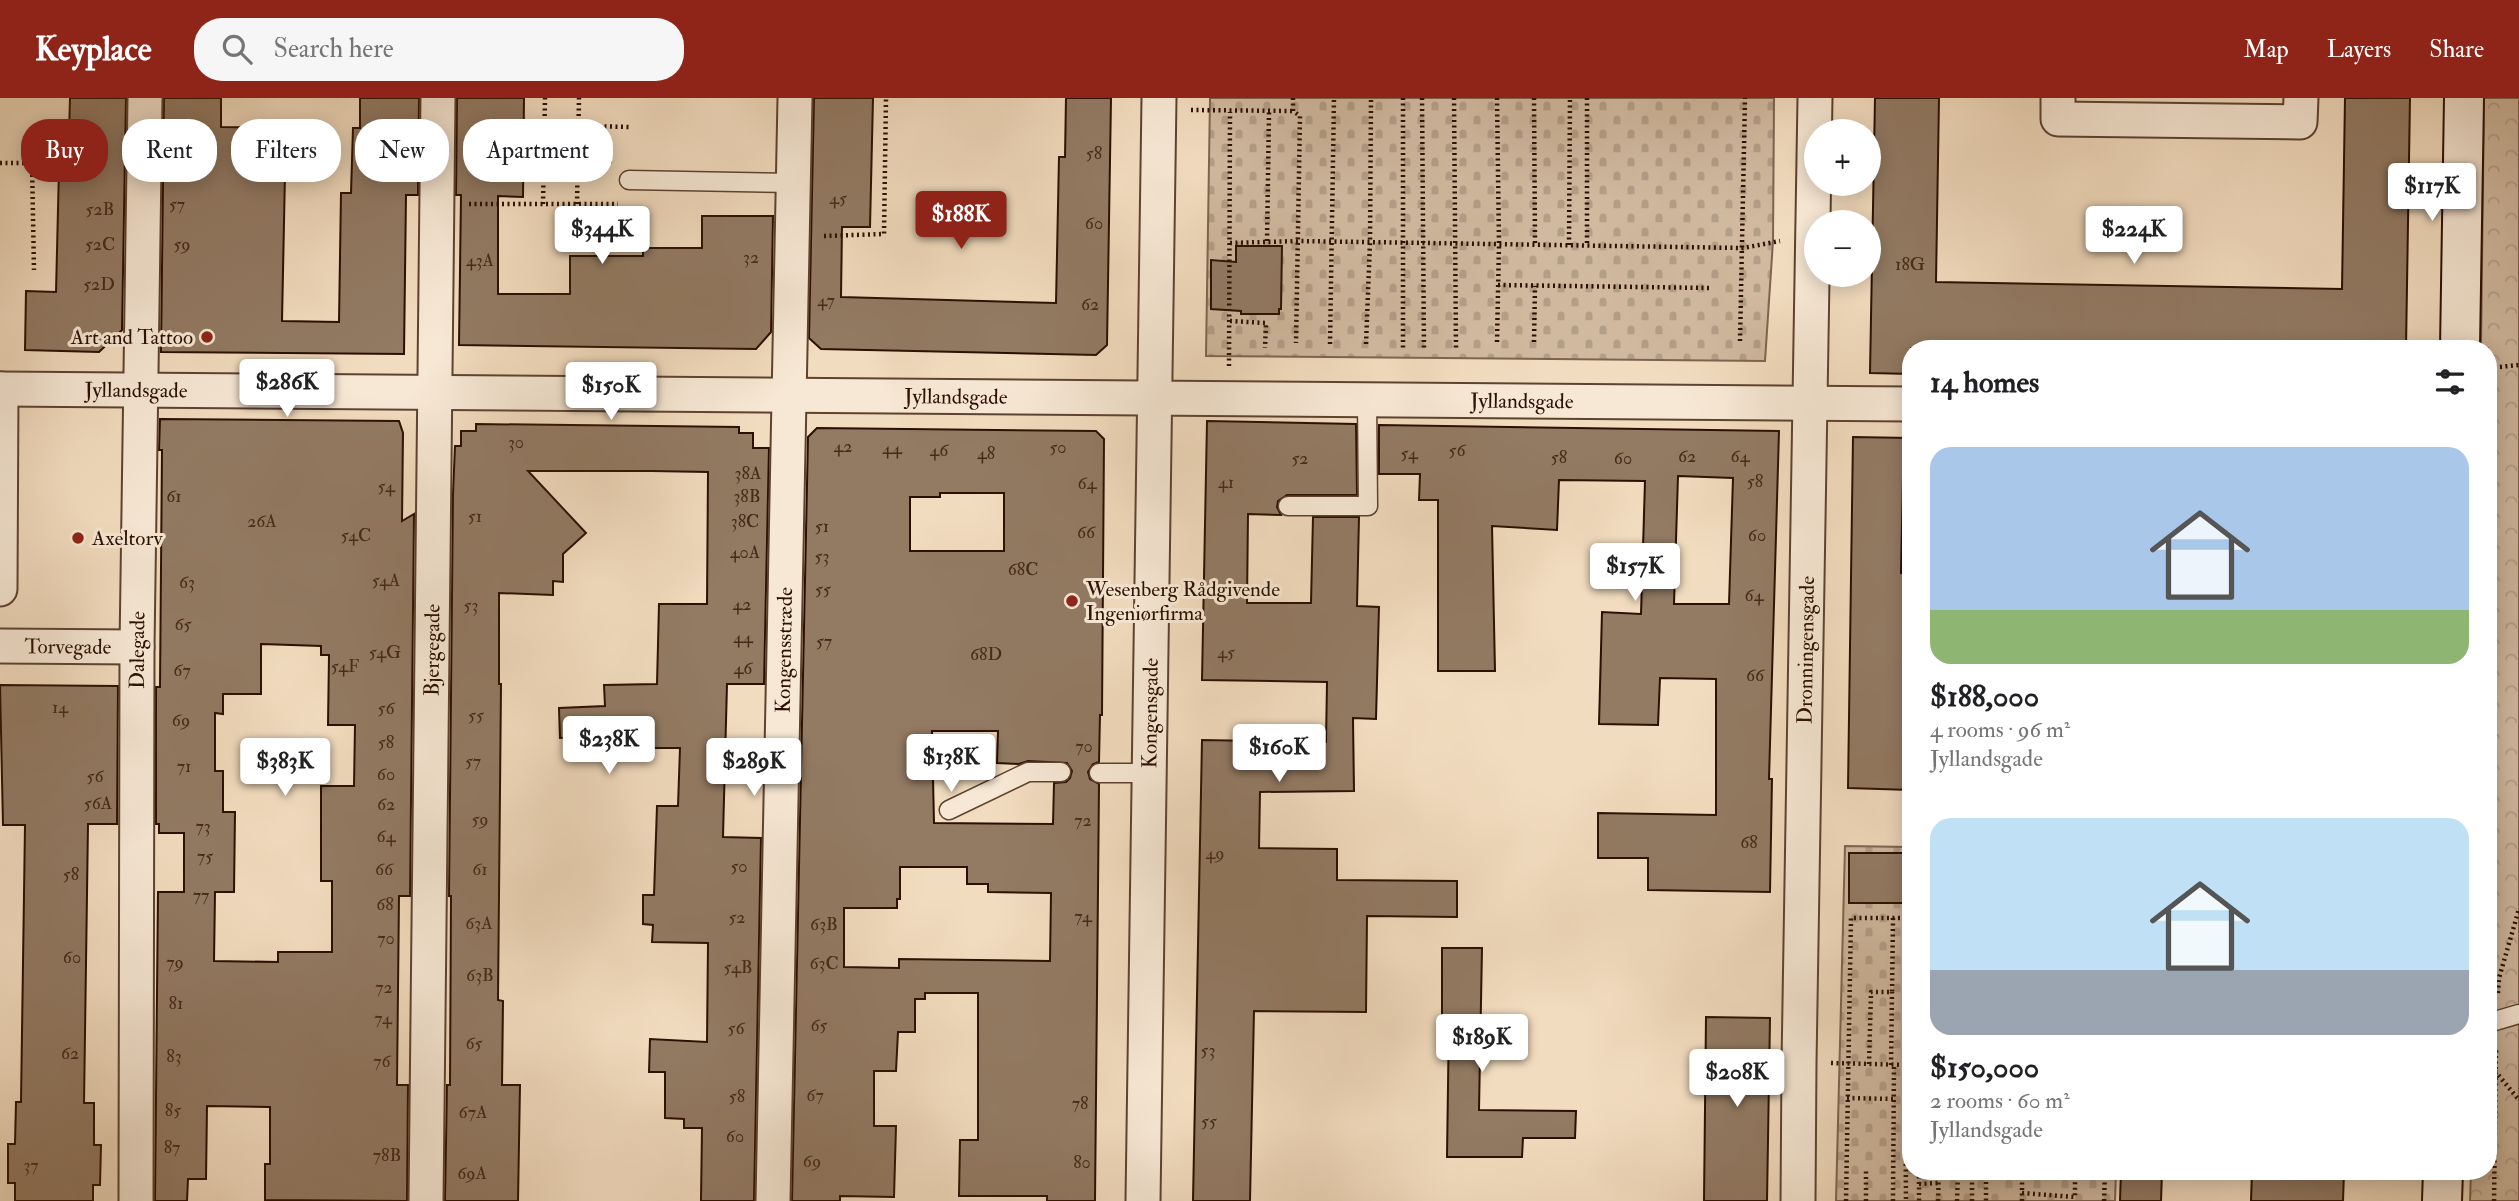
<!DOCTYPE html>
<meta charset="utf-8">
<style>
body{margin:0;font-family:"IM FELL Double Pica",serif;background:#f6f6f6;color:#202124;height:100vh;display:flex;flex-direction:column;font-size:26px;white-space:nowrap}
*{box-sizing:border-box;margin:0}
p{font-size:23px;color:#757577}
.icon{flex:none;width:38px;height:38px;fill:none;stroke:currentColor;stroke-width:2;stroke-linecap:round;stroke-linejoin:round}
.map{position:relative;flex:1;overflow:hidden}
.drawer{position:absolute;left:1902px;top:242px;width:595px;height:840px;display:flex;flex-direction:column;background:#fff;border-radius:28px;box-shadow:0 4px 18px #0003}
.drawer>*{flex:none}
.guide{position:absolute;left:21px;top:21px;width:665px;height:63px;display:flex;gap:14px}
.controls{position:absolute;left:1804px;top:21px;display:grid;gap:14px}
.controls a{display:grid;place-items:center;width:77px;height:77px;border-radius:50%;background:#fff;box-shadow:0 4px 18px #0003;font-size:35px}
.price{position:absolute;translate:-50% -60px;padding:0 16px;border-radius:7px;background:#fff;color:#222;font-size:23px;line-height:46px;filter:drop-shadow(0 2px 4px #0008)}
.price::after{content:'';position:absolute;left:50%;top:42px;width:21px;height:16px;margin-left:-10px;background:inherit;clip-path:polygon(0 0,100% 0,50% 100%)}
.price.on{background:#8f2418;color:#fff}
ul{padding:0;list-style:none}
li{display:grid;align-content:center;gap:14px;height:371px;padding:0 28px}
li span{display:grid;place-items:center;height:217px;border-radius:21px;color:#555}
li>.icon{margin-inline-start:auto}
span .icon{width:126px;height:126px;fill:#fffc;stroke-width:1}
li b{font-size:30px}
h2{display:flex;justify-content:space-between;align-items:center;height:84px;padding:0 28px;font-size:30px}
.pill{padding:0 24px;border-radius:28px;background:#fff;box-shadow:0 4px 18px #0003;font-size:24px;line-height:63px}
.pill.on{background:#8f2418;color:#fff}
header{display:flex;align-items:center;gap:42px;box-sizing:border-box;height:98px;padding:0 35px;background:#8f2418;color:#fff}
header strong{font-size:33px}
nav{display:flex;gap:38px;margin-inline-start:auto;font-size:24px}
.search{width:490px;height:63px;background:#f6f6f6;display:flex;align-items:center;gap:18px;box-sizing:border-box;padding:0 24px;border-radius:28px;color:#757577;font-size:26px}
.map>svg:first-child{display:block}
.cemetery{fill:url(#cemetery-stones);stroke:#7e6450;stroke-width:2}
.park{fill:url(#park-crowns);stroke:#7e6450;stroke-width:2}
.building{fill:#927a63;stroke:#2b0f00;stroke-width:2;fill-rule:evenodd}
.lines{fill:none;stroke-linecap:round;stroke-linejoin:round}
.lane-casing{stroke:#5d4230;stroke-width:21}
.street-casing{stroke:#5d4230;stroke-width:37}
.secondary-casing{stroke:#2b0f00;stroke-width:42}
.path{stroke:#2b0f00;stroke-width:4.5;stroke-dasharray:2 3.5;stroke-linecap:butt}
.lane{stroke:#f7e8d5;stroke-width:18}
.street{stroke:#f7e8d5;stroke-width:33}
.secondary{stroke:#f7e8d5;stroke-width:38}
.poi-dot{fill:#8f2418;stroke:#f7e8d5;stroke-width:2.5}
.labels{text-anchor:middle;dominant-baseline:central;stroke-width:6;stroke-linejoin:round;paint-order:stroke}
.number-label{font-size:18px;fill:#452a19}
.poi-label{font-size:21px;fill:#2b0f00;stroke:#f7e8d5;text-anchor:start}
.street-label{font-size:21px;fill:#2b0f00;stroke:#f7e8d5}
</style>
<header>
<strong>Keyplace</strong>
<div class="search"><svg class="icon" aria-label="search" viewBox="0 0 24 24"><circle cx="10" cy="10" r="6"/><path d="M15 15l6 6"/></svg>Search here</div>
<nav><a>Map</a><a>Layers</a><a>Share</a></nav>
</header>
<div class="map">
<svg width="2519" height="1103" viewBox="0 0 2519 1103">
<defs>
<pattern id="cemetery-stones" width="16" height="16" patternUnits="userSpaceOnUse" patternTransform="scale(1.75)"><rect width="16" height="16" fill="#d0b99f"/><path d="M2 7V4a2 2 0 0 1 4 0v3zM10 15v-3a2 2 0 0 1 4 0v3z" fill="#b39e87"/></pattern>
<pattern id="park-crowns" width="20" height="18" patternUnits="userSpaceOnUse" patternTransform="scale(1.75)"><rect width="20" height="18" fill="#d0b99f"/><path d="M2 6a3 3 0 1 1 6 0M12 15a3 3 0 1 1 6 0" fill="none" stroke="#b39e87"/></pattern>
</defs>
<rect width="100%" height="100%" fill="#f2dcbf"/>
<filter id="stains"><feTurbulence type="fractalNoise" baseFrequency=".00286" numOctaves="4"/><feColorMatrix values="0 0 0 0 .2 0 0 0 0 .09 0 0 0 0 .02 0 0 0 .5 -.17"/></filter>
<radialGradient id="worn" r=".72"><stop offset=".6" stop-color="#630" stop-opacity="0"/><stop offset="1" stop-color="#630" stop-opacity=".3"/></radialGradient>
<path class="cemetery" d="M1210 0H1774L1773 143 1765 263 1206 258Z
M1845 748 1911 749V1073H2116L2115 1103H1836Z"/>
<path class="park" d="M2484 0H2519V1103H2470L2471 1073H2488V250H2481Z"/>
<path class="building" d="M70 0H126L122 232 99 254 25 252 26 193 56 194 59 70H68Z
M164 0H221V29L281 30 280 75H285L282 223 339 224 341 95H351L353 30H360V0H419L418 97H406L404 256 161 254Z
M457 0H524L523 99 498 98V196H570V158H643V150H702V118H773L771 234 756 251 459 247 461 97H456Z
M814 0H873L870 129H842L841 199 1056 205 1059 59H1065L1066 0H1111L1107 247 1096 257 821 251 809 240Z
M1875 0H1939L1936 184 2342 191 2345 0H2410L2406 250H1911V276L1870 275Z
M1236 148H1282L1281 211H1279V216H1241V213L1211 211V162L1236 164Z
M160 321 399 323 403 335 402 423 414 416 410 798H399L397 987H408L407 1103 265 1102V1066H270V1009L207 1008 206 1081H188L187 1103H155L158 794H184V735H159V726H156V589H160L162 352H159ZM261 546 321 548V557H329L328 627H355L354 688H321V783H332V854H278V864L214 863 215 794H234L235 714H223V673H215V615L223 616V596H261Z
M1207 323 1356 326 1357 397H1287L1278 403 1277 409 1281 417 1248 416 1247 505H1311L1313 419H1359L1357 508 1379 509 1376 621 1353 620 1354 693 1260 694 1259 750 1337 751V782L1457 783V819L1367 818 1366 914 1254 913 1250 1103H1193L1202 642 1326 644 1327 584 1202 582Z
M476 326 739 329V335H753V350H769L764 586H727L723 739 761 740 754 1103H701L702 1030H684V1021L665 1020V974H649L650 941 707 944 708 845 652 844 653 827 643 826V797H654L657 708H678L680 650H605V637L560 640 559 610 605 608 604 587 657 586 659 506H707L708 374 651 373H528L586 435 563 456V484L553 483V497L499 495V586H501L498 902 503 903 502 987H520L518 1103H445L447 987H450L451 798H449L453 396 455 348H461V333H476Z
M1379 327 1779 333 1769 681H1772L1770 794 1648 792V760H1598V715L1716 717V581L1660 580 1658 627 1599 626 1602 514 1641 516 1645 383 1559 382 1557 432 1492 428 1495 573H1438V402H1419L1420 376H1379ZM1678 378 1733 380 1729 506H1674Z
M817 330 1096 333 1104 341 1102 617H1100L1099 664 1093 666 1088 674 1090 681 1099 686 1095 1103H1047V1098H959L960 1042H978V895H925V901H915V934H898L896 973H874V1028H896L894 1099 840 1098V1103H792L808 339ZM940 395H1004V453H910V399H940ZM932 633H998L997 665 1019 666 1028 663 1067 665 1072 673 1070 680 1066 684 1054 685 1053 726 934 725ZM900 769H967V786H988V794L1051 795 1050 863 899 861V870L844 869V810H897V801H900Z
M1853 339 1911 340V377H1903L1901 475 1911 476 1910 692 1848 690Z
M0 587 118 588 117 726H88L84 1005H94V1047H101L100 1087H93V1103H15V1085H8V1046H15L16 1004H21L25 727H3Z
M1849 755H1911V805H1849Z
M1442 850H1482L1479 1012 1576 1013 1575 1040H1523L1522 1059H1447L1449 918H1442Z
M1706 919 1770 920 1767 1103H1704Z
M2121 1073H2162L2161 1103H2120Z
M2252 1073 2344 1074 2343 1103H2251Z"/>
<g class="lines">
<defs>
<path id="lane" d="M629 82 793 85
M1288 408H1368L1367 302
M1099 675H1150
M949 712 1028 674H1061
M2488 925 2519 916"/>
<g id="street">
<path d="M2058 0V21L2300 24 2301 0"/>
<path id="s1" d="M0 291 1911 306"/>
<path d="M0 491 1 291"/>
<path id="s2" d="M0 548 137 549"/>
<path id="s3" d="M136 1103 137 549 145 0"/>
<path id="s4" d="M426 1103 438 0"/>
<path id="s5" d="M773 1103 795 0"/>
<path id="s6" d="M1143 1103 1159 0"/>
<path id="s7" d="M1798 1103 1799 965 1815 0"/>
</g>
<path id="secondary" d="M2460 250 2464 0
M2442 1103 2443 1073"/>
</defs>
<use href="#lane" class="lane-casing"/>
<use href="#street" class="street-casing"/>
<use href="#secondary" class="secondary-casing"/>
<path class="path" d="M1293 0V13L1300 18 1296 245
M1403 0V250
M1422 0 1424 252
M1454 0 1456 250
M1497 0 1499 146 1497 244
M1534 0 1535 146
M1587 0V147
M1191 12 1293 13
M544 27 629 29
M544 62 613 63
M0 65H32L34 172
M469 106H618
M543 106 545 0
M577 106 579 0
M824 138 884 136 886 0
M1267 143 1269 14
M1230 145 1299 143 1743 150 1780 143
M1569 147 1570 0
M1498 187 1711 190
M1230 223 1266 225 1265 250
M1740 243 1745 0
M1534 244 1535 188
M1330 246 1334 0
M1366 246 1370 144 1371 0
M1229 268 1230 14
M2489 270 2519 267
M2498 895 2499 880 2519 811
M1831 965 1911 967
M1869 966 1871 894H1892L1893 820
M1891 967 1892 894
M1905 967 1906 1103
M2495 973 2519 1002
M1847 1000 1894 1001
M1919 1073V1103
M1986 1073V1103
M1919 1086 1939 1085
M2022 1095 2075 1099V1073
M1846 1103 1851 820H1911
M1866 1103V1070
M1893 1103 1894 967
M1938 1103 1939 1073
M1957 1103 1958 1073
M1972 1103V1073
M2022 1103V1073
M2104 1103 2105 1073
M2494 1103 2496 949"/>
<use href="#lane" class="lane"/>
<use href="#street" class="street"/>
<use href="#secondary" class="secondary"/>
</g>
<g class="poi-dot">
<circle cx="207" cy="239" r="7"/>
<circle cx="78" cy="440" r="7"/>
<circle cx="1072" cy="503" r="7"/>
</g>
<g class="labels">
<g class="number-label">
<text x="1094" y="55">58</text>
<text x="838" y="100">45</text>
<text x="177" y="106">57</text>
<text x="100" y="111">52B</text>
<text x="1094" y="125">60</text>
<text x="100" y="146">52C</text>
<text x="182" y="146">59</text>
<text x="751" y="159">32</text>
<text x="480" y="162">43A</text>
<text x="1910" y="166">18G</text>
<text x="99" y="186">52D</text>
<text x="826" y="202">47</text>
<text x="1090" y="206">62</text>
<text x="516" y="344">30</text>
<text x="843" y="348">42</text>
<text x="1058" y="349">50</text>
<text x="892" y="350">44</text>
<text x="939" y="352">46</text>
<text x="1457" y="352">56</text>
<text x="986" y="355">48</text>
<text x="1409" y="355">54</text>
<text x="1687" y="358">62</text>
<text x="1740" y="358">64</text>
<text x="1559" y="359">58</text>
<text x="1300" y="360">52</text>
<text x="1623" y="360">60</text>
<text x="748" y="375">38A</text>
<text x="1755" y="383">58</text>
<text x="1226" y="384">41</text>
<text x="1087" y="385">64</text>
<text x="386" y="388">54</text>
<text x="174" y="398">61</text>
<text x="747" y="398">38B</text>
<text x="475" y="418">51</text>
<text x="262" y="423">26A</text>
<text x="745" y="423">38C</text>
<text x="822" y="428">51</text>
<text x="1086" y="434">66</text>
<text x="356" y="437">54C</text>
<text x="1757" y="437">60</text>
<text x="745" y="454">40A</text>
<text x="822" y="458">53</text>
<text x="1023" y="471">68C</text>
<text x="386" y="482">54A</text>
<text x="187" y="484">63</text>
<text x="823" y="491">55</text>
<text x="1754" y="497">64</text>
<text x="742" y="506">42</text>
<text x="471" y="507">53</text>
<text x="183" y="526">65</text>
<text x="743" y="539">44</text>
<text x="824" y="543">57</text>
<text x="385" y="554">54G</text>
<text x="1226" y="554">45</text>
<text x="986" y="556">68D</text>
<text x="345" y="568">54F</text>
<text x="743" y="570">46</text>
<text x="182" y="572">67</text>
<text x="1755" y="577">66</text>
<text x="60" y="609">14</text>
<text x="386" y="610">56</text>
<text x="476" y="617">55</text>
<text x="181" y="622">69</text>
<text x="386" y="644">58</text>
<text x="1084" y="648">70</text>
<text x="473" y="663">57</text>
<text x="184" y="668">71</text>
<text x="386" y="676">60</text>
<text x="95" y="678">56</text>
<text x="98" y="705">56A</text>
<text x="386" y="706">62</text>
<text x="480" y="721">59</text>
<text x="1083" y="722">72</text>
<text x="203" y="728">73</text>
<text x="386" y="738">64</text>
<text x="1749" y="744">68</text>
<text x="1215" y="755">49</text>
<text x="205" y="758">75</text>
<text x="739" y="768">50</text>
<text x="384" y="771">66</text>
<text x="480" y="771">61</text>
<text x="71" y="776">58</text>
<text x="201" y="797">77</text>
<text x="385" y="806">68</text>
<text x="1083" y="818">74</text>
<text x="737" y="819">52</text>
<text x="479" y="825">63A</text>
<text x="824" y="826">63B</text>
<text x="386" y="840">70</text>
<text x="72" y="859">60</text>
<text x="175" y="864">79</text>
<text x="824" y="865">63C</text>
<text x="738" y="869">54B</text>
<text x="480" y="877">63B</text>
<text x="384" y="889">72</text>
<text x="176" y="905">81</text>
<text x="383" y="920">74</text>
<text x="819" y="927">65</text>
<text x="736" y="930">56</text>
<text x="474" y="945">65</text>
<text x="1208" y="952">53</text>
<text x="70" y="955">62</text>
<text x="174" y="958">83</text>
<text x="382" y="963">76</text>
<text x="815" y="997">67</text>
<text x="737" y="998">58</text>
<text x="1080" y="1005">78</text>
<text x="173" y="1012">85</text>
<text x="473" y="1014">67A</text>
<text x="1209" y="1023">55</text>
<text x="735" y="1038">60</text>
<text x="172" y="1049">87</text>
<text x="387" y="1057">78B</text>
<text x="812" y="1063">69</text>
<text x="1082" y="1064">80</text>
<text x="31" y="1067">37</text>
<text x="472" y="1075">69A</text>
</g>
<g class="poi-label">
<text x="193" y="239" text-anchor="end">Art and Tattoo</text>
<text x="92" y="440">Axeltorv</text>
<text x="1086" y="491">Wesenberg Rådgivende<tspan x="1086" dy="24">Ingeniørfirma</tspan></text>
</g>
<g class="street-label">
<text stroke="none"><textPath href="#s1" startOffset="136">Jyllandsgade</textPath></text>
<text stroke="none"><textPath href="#s1" startOffset="956">Jyllandsgade</textPath></text>
<text stroke="none"><textPath href="#s1" startOffset="1522">Jyllandsgade</textPath></text>
<text stroke="none"><textPath href="#s2" startOffset="68">Torvegade</textPath></text>
<text stroke="none"><textPath href="#s3" startOffset="551">Dalegade</textPath></text>
<text stroke="none"><textPath href="#s4" startOffset="551">Bjergegade</textPath></text>
<text stroke="none"><textPath href="#s5" startOffset="551">Kongensstræde</textPath></text>
<text stroke="none"><textPath href="#s7" startOffset="551">Dronningensgade</textPath></text>
<text stroke="none"><textPath href="#s6" startOffset="488">Kongensgade</textPath></text>
</g>
</g>
<rect width="100%" height="100%" filter="url(#stains)"/>
<rect width="100%" height="100%" fill="url(#worn)"/>
</svg>
<div class="controls">
<a>+</a>
<a>−</a>
</div>
<b class="price" style="left:2432px;top:125px">$117K</b>
<b class="price on" style="left:961px;top:153px">$188K</b>
<b class="price" style="left:602px;top:168px">$344K</b>
<b class="price" style="left:2134px;top:168px">$224K</b>
<b class="price" style="left:287px;top:321px">$286K</b>
<b class="price" style="left:611px;top:324px">$150K</b>
<b class="price" style="left:1635px;top:505px">$157K</b>
<b class="price" style="left:609px;top:678px">$238K</b>
<b class="price" style="left:1279px;top:686px">$160K</b>
<b class="price" style="left:951px;top:696px">$138K</b>
<b class="price" style="left:285px;top:700px">$383K</b>
<b class="price" style="left:754px;top:700px">$289K</b>
<b class="price" style="left:1482px;top:976px">$189K</b>
<b class="price" style="left:1737px;top:1011px">$208K</b>
<div class="guide">
<a class="pill on">Buy</a>
<a class="pill">Rent</a>
<a class="pill">Filters</a>
<a class="pill">New</a>
<a class="pill">Apartment</a>
</div>
<section class="drawer">
<h2>14 homes<svg class="icon" aria-label="filters" viewBox="0 0 24 24"><path d="M4 7h16M4 17h16"/><circle cx="9" cy="7" r="2"/><circle cx="15" cy="17" r="2"/></svg></h2>
<ul>
<li><span style="background:linear-gradient(#a9c7e8 75%,#8fb573 0)"><svg class="icon" aria-label="home" viewBox="0 0 24 24"><path d="M3 11l9-7 9 7M6 9v11h12V9"/></svg></span><div><b>$188,000</b><p>4 rooms · 96 m²</p><p>Jyllandsgade</p></div></li>
<li><span style="background:linear-gradient(#bfe0f5 70%,#9aa5b1 0)"><svg class="icon" aria-label="home" viewBox="0 0 24 24"><path d="M3 11l9-7 9 7M6 9v11h12V9"/></svg></span><div><b>$150,000</b><p>2 rooms · 60 m²</p><p>Jyllandsgade</p></div></li>
</ul>
</section>
</div>
